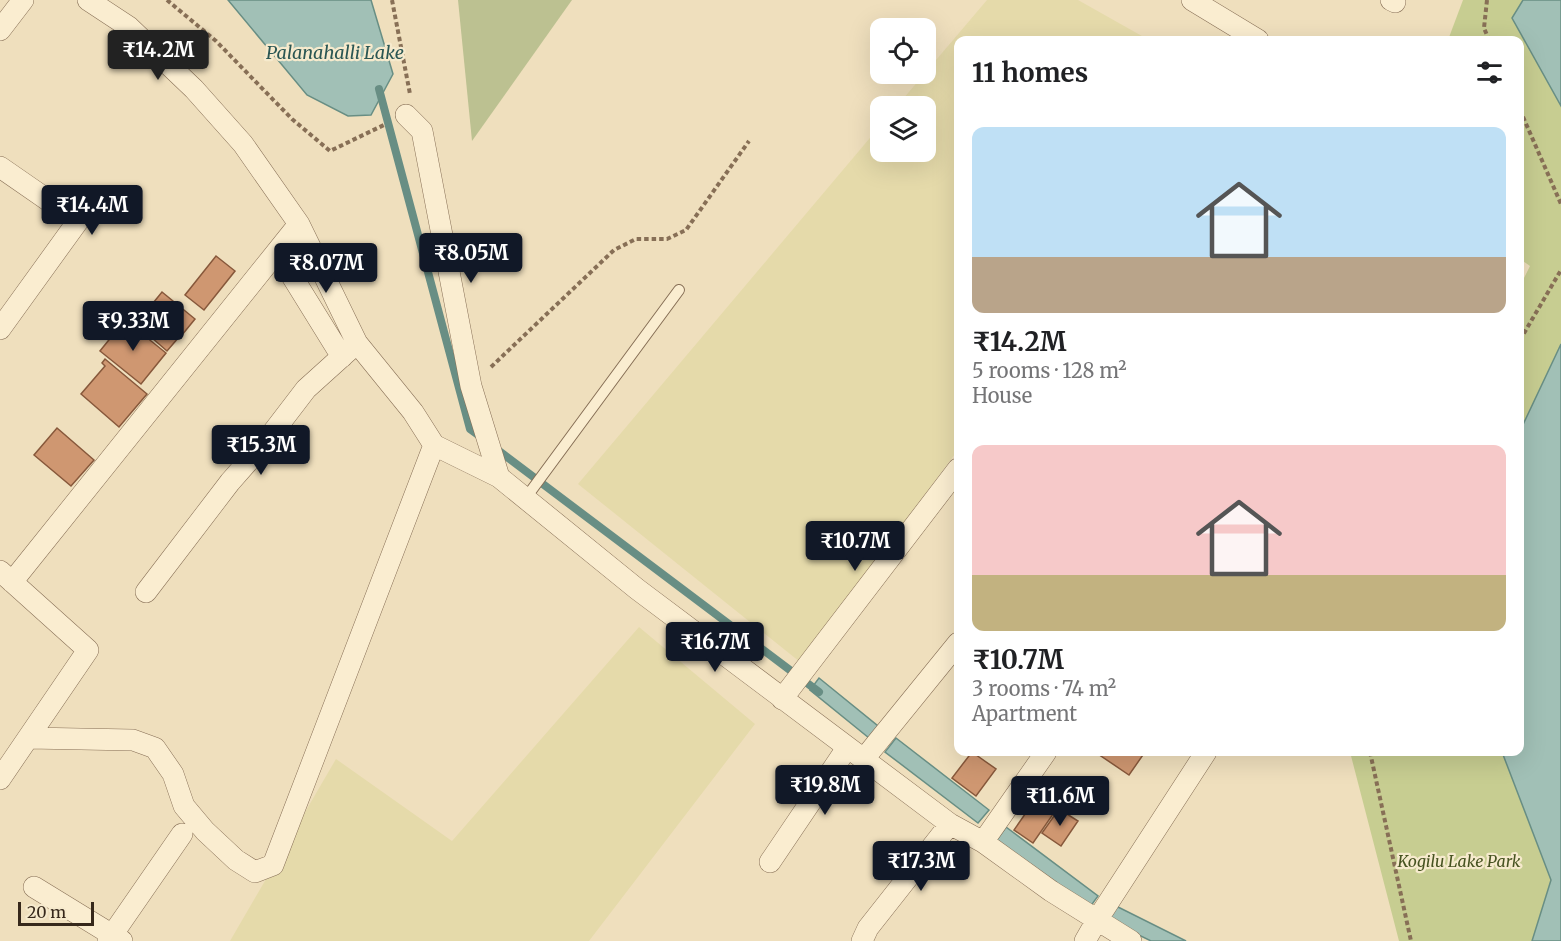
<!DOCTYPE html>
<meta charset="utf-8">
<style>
body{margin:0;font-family:Merriweather,serif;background:#f6f6f6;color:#202124;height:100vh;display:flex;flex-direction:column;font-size:22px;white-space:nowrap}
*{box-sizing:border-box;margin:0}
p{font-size:20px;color:#757577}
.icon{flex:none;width:33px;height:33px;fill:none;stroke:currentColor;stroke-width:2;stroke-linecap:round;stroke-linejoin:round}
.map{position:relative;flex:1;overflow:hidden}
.sheet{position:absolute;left:954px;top:36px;width:570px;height:720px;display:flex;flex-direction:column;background:#fff;border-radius:12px;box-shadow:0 6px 24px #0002}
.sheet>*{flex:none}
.controls{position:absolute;left:870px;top:18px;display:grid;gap:12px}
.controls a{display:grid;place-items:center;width:66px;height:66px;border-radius:12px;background:#fff;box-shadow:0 6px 24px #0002;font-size:30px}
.scale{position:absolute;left:18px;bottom:15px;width:76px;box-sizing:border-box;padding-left:6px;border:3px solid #36281b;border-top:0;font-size:16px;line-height:21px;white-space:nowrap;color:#36281b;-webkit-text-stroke:4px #f6eacd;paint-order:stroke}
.price{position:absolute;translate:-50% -51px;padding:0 14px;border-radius:6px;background:#111827;color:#fff;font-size:20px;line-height:39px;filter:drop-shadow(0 2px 3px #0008)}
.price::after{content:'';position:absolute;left:50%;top:36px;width:18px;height:14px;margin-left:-9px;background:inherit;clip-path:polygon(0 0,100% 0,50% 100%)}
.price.on{background:#222;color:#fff}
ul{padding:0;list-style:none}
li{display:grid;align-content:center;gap:12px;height:318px;padding:0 18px}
li span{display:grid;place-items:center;height:186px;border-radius:12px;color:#555}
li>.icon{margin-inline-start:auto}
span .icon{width:108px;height:108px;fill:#fffc;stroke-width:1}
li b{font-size:26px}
h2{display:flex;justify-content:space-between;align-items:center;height:72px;padding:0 18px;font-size:26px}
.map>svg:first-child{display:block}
.farmland{fill:#e5daaa}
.green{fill:#c7cd91}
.cemetery{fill:#bcc191}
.water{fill:#a1c0b6;stroke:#688e84;stroke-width:1.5}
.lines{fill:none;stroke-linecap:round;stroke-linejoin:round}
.stream{stroke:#688e84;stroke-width:8}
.building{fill:#cf9771;stroke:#87583b;stroke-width:1.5}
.lane-casing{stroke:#876f56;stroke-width:12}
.street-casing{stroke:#876f56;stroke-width:22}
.path{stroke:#876f56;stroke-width:4;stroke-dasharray:4.5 3;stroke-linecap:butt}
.lane{stroke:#faedd0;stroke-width:10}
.street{stroke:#faedd0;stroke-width:21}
.labels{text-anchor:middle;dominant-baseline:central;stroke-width:4.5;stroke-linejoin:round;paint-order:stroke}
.park-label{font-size:16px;font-style:italic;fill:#475321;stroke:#f6eacd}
.water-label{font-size:18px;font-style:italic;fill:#2a5653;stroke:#f6eacd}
</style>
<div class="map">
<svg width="1561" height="941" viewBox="0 0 1561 941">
<rect width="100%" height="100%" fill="#efdfbd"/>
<path class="farmland" d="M987 0H1078L1149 40H958V450L800 662 578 484 880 126V152H926V106H897Z
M639 627 755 724 589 941H230L336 759 452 841Z"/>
<path class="green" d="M1463 0H1523L1513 18 1561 106V344L1520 431V286L1530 266 1520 259V40H1448Z
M1350 752H1502L1551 880 1532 941H1399Z"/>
<path class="cemetery" d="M458 0H572L472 141Z"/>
<path class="water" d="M228 0H371L393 74 371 115 348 116 307 95Z
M1523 0H1561V106L1512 18Z
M1561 344V941H1532L1551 880 1502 752H1520V431Z
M819 678 878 726 869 738 810 690Z
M896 738 989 810 978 823 885 752Z
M1006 827 1098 896 1090 907 996 841Z
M1116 906 1186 941H1151L1108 920Z"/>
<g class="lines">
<path class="stream" d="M379 89 470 429 481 437
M495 448 819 692"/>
</g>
<path class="building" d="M216 256 235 271 204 310 185 295Z
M162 292 195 319 182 335 149 308Z
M148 310 179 337 167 351 136 324Z
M125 320 166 353 141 384 100 351Z
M105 359 147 394 119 427 81 394 105 366 102 363Z
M57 428 94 460 71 486 34 455Z
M972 752 996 769 976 796 952 778Z
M1095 752H1145L1129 775Z
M1039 794 1058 807 1033 843 1014 830Z
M1059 809 1078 821 1061 846 1042 833Z"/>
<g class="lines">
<defs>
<path id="lane" d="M525 499 679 290"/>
<path id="street" d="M88 0 129 27 194 89 243 144 299 224 357 343 413 412 434 445 499 477 637 589 950 824 983 842 1051 891 1131 941
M1192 0 1258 40
M1391 0 1395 2
M0 30 23 0
M406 115 422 131 471 386 499 477
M0 167 78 221 0 329
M277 252 342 357
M0 571 88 650 0 779
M12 582 299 224
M146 592 230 482 267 440 306 389 357 343
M782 699 958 469
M29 738 133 740 155 748 173 774 184 806 205 831 236 860 255 872 273 865 434 445
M863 760 958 643
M983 842 1046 752
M770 862 847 748
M34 887 122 941
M108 941 182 834
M862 941 868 928 950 824
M1085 941 1097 920 1206 752"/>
</defs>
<use href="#lane" class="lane-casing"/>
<use href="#street" class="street-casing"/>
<path class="path" d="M167 0 216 41 292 119 330 151 386 124
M392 0 410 94
M1487 0 1484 28 1489 40
M1520 110 1561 204
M1520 340 1561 270
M491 367 614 250 636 239H667L686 230 749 141
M1370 752 1411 941"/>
<use href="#lane" class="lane"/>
<use href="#street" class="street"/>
</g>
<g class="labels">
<g class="park-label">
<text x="1459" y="861">Kogilu Lake Park</text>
</g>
<g class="water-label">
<text x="335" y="52">Palanahalli Lake</text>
</g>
</g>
</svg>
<div class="controls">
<a><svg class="icon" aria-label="locate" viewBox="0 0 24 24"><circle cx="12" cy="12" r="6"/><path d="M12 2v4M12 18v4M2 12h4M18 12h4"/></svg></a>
<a><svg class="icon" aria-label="layers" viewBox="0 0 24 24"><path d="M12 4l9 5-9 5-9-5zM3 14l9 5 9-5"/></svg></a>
</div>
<div class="scale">20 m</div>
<b class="price on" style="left:158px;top:81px">₹14.2M</b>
<b class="price" style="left:92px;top:236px">₹14.4M</b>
<b class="price" style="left:471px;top:284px">₹8.05M</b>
<b class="price" style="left:326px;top:294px">₹8.07M</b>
<b class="price" style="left:133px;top:352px">₹9.33M</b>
<b class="price" style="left:261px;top:476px">₹15.3M</b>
<b class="price" style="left:855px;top:572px">₹10.7M</b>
<b class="price" style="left:715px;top:673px">₹16.7M</b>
<b class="price" style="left:825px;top:816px">₹19.8M</b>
<b class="price" style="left:1060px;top:827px">₹11.6M</b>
<b class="price" style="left:921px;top:892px">₹17.3M</b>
<section class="sheet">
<h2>11 homes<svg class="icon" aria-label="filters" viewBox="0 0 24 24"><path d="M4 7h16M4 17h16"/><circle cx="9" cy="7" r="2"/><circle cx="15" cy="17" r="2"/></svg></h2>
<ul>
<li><span style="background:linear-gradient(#bfe0f5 70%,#b9a48a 0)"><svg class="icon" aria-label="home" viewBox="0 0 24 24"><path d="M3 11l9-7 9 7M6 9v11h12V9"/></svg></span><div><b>₹14.2M</b><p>5 rooms · 128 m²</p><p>House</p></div></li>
<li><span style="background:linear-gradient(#f6c9c9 70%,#c2b280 0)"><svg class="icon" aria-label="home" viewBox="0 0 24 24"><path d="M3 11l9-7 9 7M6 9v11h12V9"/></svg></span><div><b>₹10.7M</b><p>3 rooms · 74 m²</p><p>Apartment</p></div></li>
</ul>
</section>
</div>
